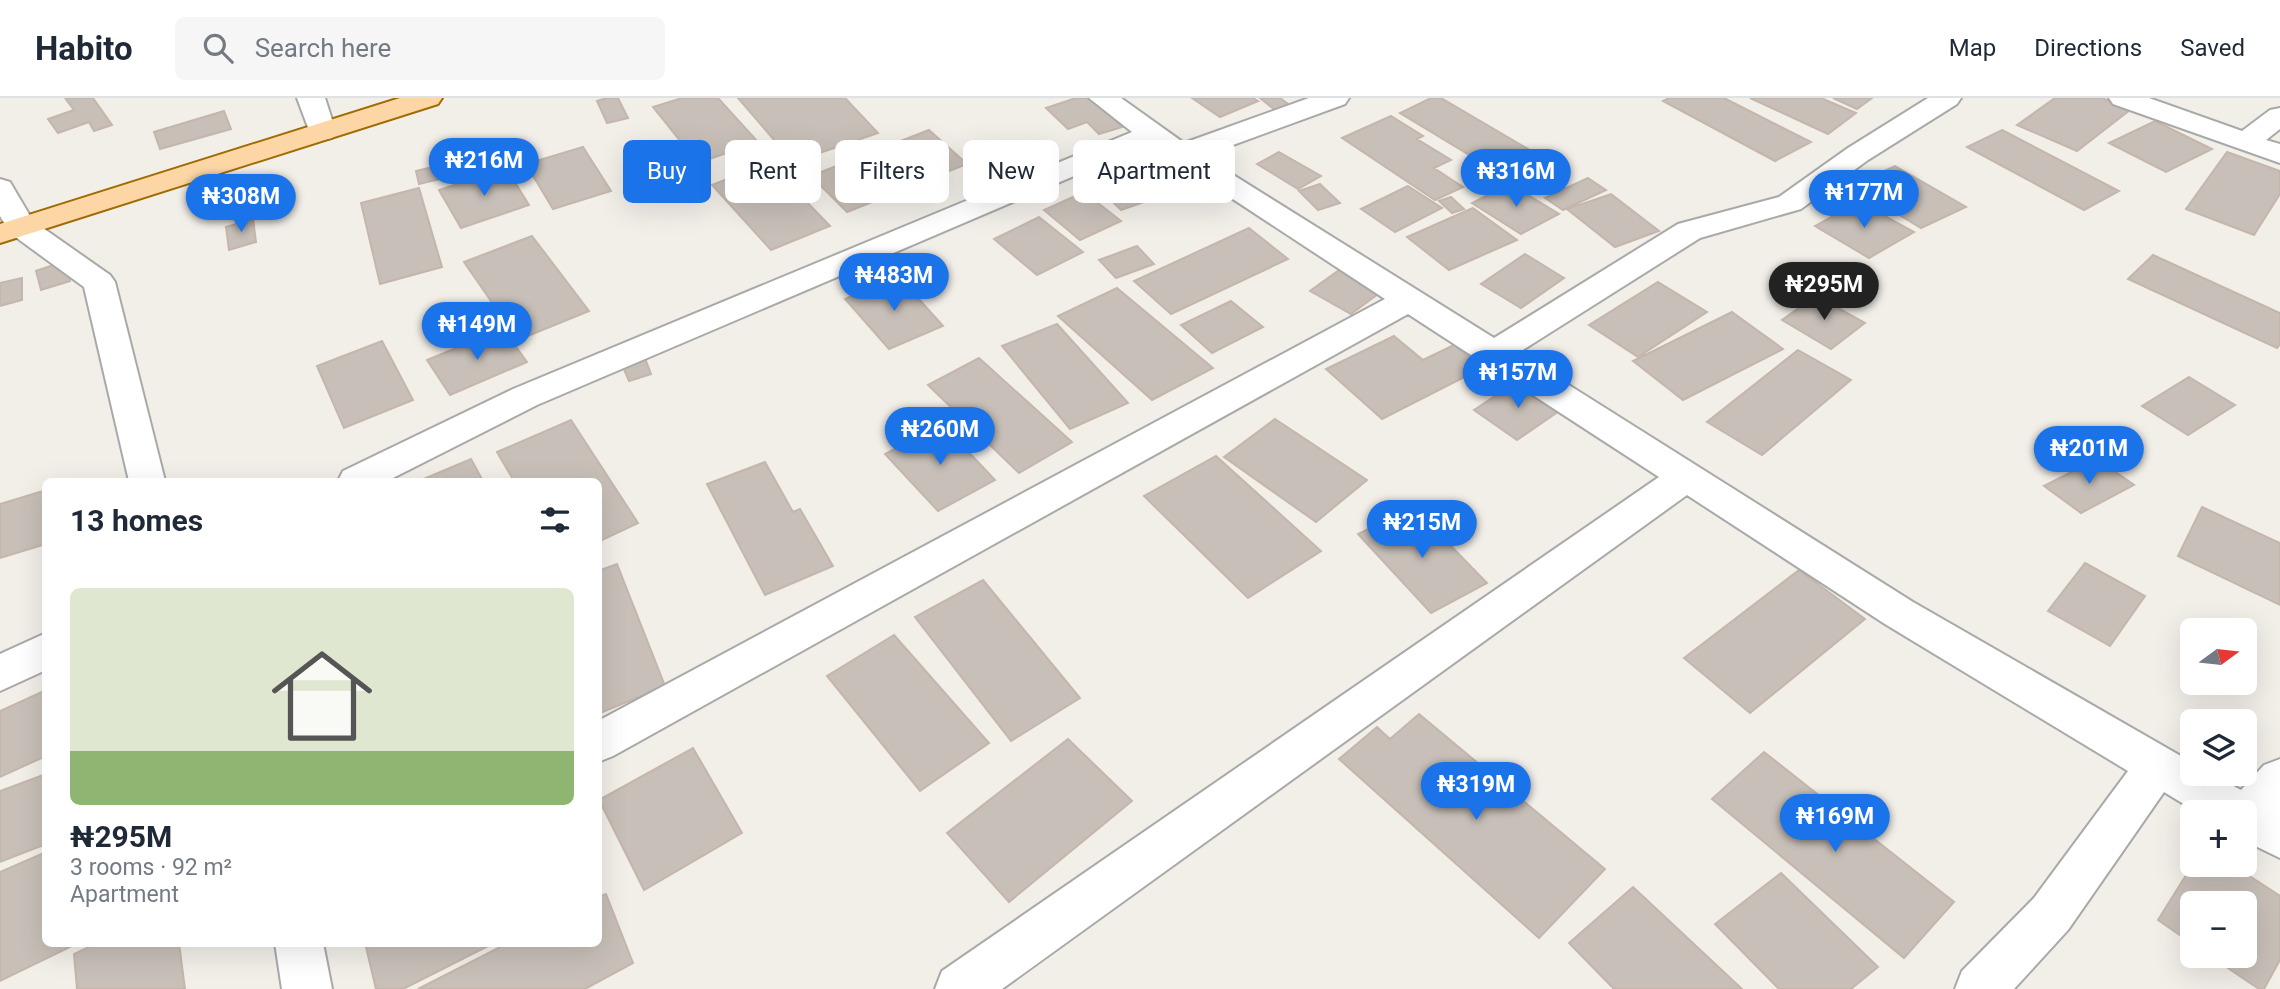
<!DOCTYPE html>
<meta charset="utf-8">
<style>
body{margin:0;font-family:Roboto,sans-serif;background:#f6f6f7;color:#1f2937;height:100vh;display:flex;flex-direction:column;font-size:26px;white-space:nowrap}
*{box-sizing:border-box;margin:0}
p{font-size:23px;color:#747a83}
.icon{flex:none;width:38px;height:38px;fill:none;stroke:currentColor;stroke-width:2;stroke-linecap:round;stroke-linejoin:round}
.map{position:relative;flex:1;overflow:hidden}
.drawer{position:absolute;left:42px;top:380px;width:560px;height:469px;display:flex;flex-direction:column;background:#fff;border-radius:10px;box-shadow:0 7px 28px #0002}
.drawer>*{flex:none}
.top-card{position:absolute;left:623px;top:42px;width:665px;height:63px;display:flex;gap:14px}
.needle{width:46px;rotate:75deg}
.tools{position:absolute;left:2180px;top:520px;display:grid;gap:14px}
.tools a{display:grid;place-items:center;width:77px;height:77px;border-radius:10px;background:#fff;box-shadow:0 7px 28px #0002;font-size:35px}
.price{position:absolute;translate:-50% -60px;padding:0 16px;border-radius:24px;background:#1a73e8;color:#fff;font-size:23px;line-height:46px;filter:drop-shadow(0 2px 4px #0008)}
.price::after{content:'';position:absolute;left:50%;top:42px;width:21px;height:16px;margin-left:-10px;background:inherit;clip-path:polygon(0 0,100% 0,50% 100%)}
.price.on{background:#222;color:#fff}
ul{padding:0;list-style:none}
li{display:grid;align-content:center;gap:14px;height:371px;padding:0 28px}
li+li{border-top:2px solid #e0e1e3}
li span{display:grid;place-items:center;height:217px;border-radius:10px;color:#555}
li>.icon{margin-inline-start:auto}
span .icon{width:126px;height:126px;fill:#fffc;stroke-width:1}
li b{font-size:30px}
h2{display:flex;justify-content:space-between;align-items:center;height:84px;padding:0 28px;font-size:30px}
.tag{padding:0 24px;border-radius:10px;background:#fff;box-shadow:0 7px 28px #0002;font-size:24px;line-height:63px}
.tag.on{background:#1a73e8;color:#fff}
header{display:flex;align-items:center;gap:42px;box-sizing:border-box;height:98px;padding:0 35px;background:#fff;border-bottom:2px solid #e0e1e3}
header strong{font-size:33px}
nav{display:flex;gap:38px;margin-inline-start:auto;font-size:24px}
.search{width:490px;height:63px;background:#f6f6f7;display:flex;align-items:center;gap:18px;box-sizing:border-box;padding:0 24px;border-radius:10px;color:#747a83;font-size:26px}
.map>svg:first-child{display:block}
.building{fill:#c7bfb8;stroke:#c4b6ab;stroke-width:2}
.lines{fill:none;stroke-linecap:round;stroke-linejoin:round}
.street-casing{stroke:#a9a9a9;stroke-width:4}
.primary-casing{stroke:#a06b00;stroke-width:4}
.street{fill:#fff;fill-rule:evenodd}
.primary{fill:#fcd6a4;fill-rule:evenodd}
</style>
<header>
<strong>Habito</strong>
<div class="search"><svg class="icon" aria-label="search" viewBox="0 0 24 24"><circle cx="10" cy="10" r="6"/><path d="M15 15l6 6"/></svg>Search here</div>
<nav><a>Map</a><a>Directions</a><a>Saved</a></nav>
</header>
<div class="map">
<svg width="2280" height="891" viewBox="0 0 2280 891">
<rect width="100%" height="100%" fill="#f2efe9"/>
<path class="building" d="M65 0H93L112 27 94 33 89 24 58 35 48 21 74 12Z
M607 0H618L628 20 607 25 597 3Z
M682 0H718L758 44 698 65 653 9Z
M738 0H845L878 35 793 64Z
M1076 0H1091L1122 29 1099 36 1087 24 1068 31 1046 10Z
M1192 0H1253L1258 3 1220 19Z
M1260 0H1280L1295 11 1280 16Z
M1431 0H1441L1538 57 1501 76 1400 15Z
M1669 0H1724L1811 44 1775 63 1663 3Z
M1750 0H1821L1856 15 1828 36Z
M1833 0H1872L1857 11Z
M2055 0H2102L2130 12 2077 53 2017 27Z
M224 13 231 31 160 51 154 34Z
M1391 18 1423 38 1417 41 1451 62 1434 70 1463 89 1435 102 1342 40Z
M2155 23 2212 51 2166 74 2109 45Z
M929 32 967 66 847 114 811 78Z
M2002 32 2119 93 2084 112 1967 49Z
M583 49 611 93 553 111 526 66Z
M1279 54 1321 78 1298 91 1257 66Z
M2227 54 2280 73V96L2254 137 2186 111Z
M1152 57 1186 89 1121 112 1088 79Z
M478 58 481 71 419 86 416 73Z
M769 65 830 128 771 152 712 87Z
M1895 68 1966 109 1921 130 1870 99 1892 90 1873 78Z
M506 70 529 107 461 130 439 92Z
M1588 80 1606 92 1563 112 1545 100Z
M1320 86 1340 105 1318 112 1299 93Z
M1510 86 1559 116 1521 136 1472 105Z
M1408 88 1442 110 1395 134 1361 111Z
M419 90 442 169 380 186 361 105Z
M1084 94 1121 123 1080 142 1044 112Z
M1611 96 1659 133 1615 149 1567 111Z
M1451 99 1464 111 1452 115 1439 103Z
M1859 104 1914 134 1869 160 1815 128Z
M1473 110 1517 142 1449 172 1407 139Z
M1039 119 1083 154 1037 177 994 141Z
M253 121 256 144 229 152 226 129Z
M1249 130 1288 161 1171 216 1134 183Z
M532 138 589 213 518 242 464 164Z
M1137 148 1154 166 1116 180 1099 162Z
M1525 156 1564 180 1521 210 1481 186Z
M2153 157 2280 215V246L2277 250 2128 181Z
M65 163 70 183 41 192 36 173Z
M1342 170 1382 193 1351 216 1310 193Z
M899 179 943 228 889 251 845 201Z
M22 180V202L0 208V185Z
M1658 184 1707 214 1638 259 1589 227Z
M1117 190 1213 270 1152 302 1058 218Z
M1816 198 1865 225 1831 251 1782 222Z
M1231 203 1263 229 1212 255 1181 227Z
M1732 214 1783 251 1683 302 1633 263Z
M1057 226 1128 305 1070 331 1002 248Z
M503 231 527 264 450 297 427 262Z
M1394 238 1423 262 1454 247 1482 270 1382 321 1326 271Z
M382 243 413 302 344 330 317 268Z
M1798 252 1851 282 1762 357 1707 324Z
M645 260 651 276 629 283 622 267Z
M979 260 1072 344 1019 375 928 287Z
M2189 279 2235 307 2188 337 2142 308Z
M1519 282 1562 311 1517 342 1474 312Z
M1275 321 1367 382 1316 424 1224 359Z
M571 322 638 425 598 444V383H514L497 354Z
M942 326 995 382 938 413 885 356Z
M1216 358 1321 453 1248 500 1144 398Z
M471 361 483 383H419Z
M2097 361 2134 387 2081 415 2044 388Z
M765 364 793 414 800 411 833 468 765 497 707 386Z
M46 392V446L0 460V406Z
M1413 409 1487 485 1431 515 1358 436Z
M2202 409 2280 445V507L2178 458Z
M2085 465 2145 498 2110 548 2048 513Z
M617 466 665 588 598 616V473Z
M1799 472 1865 521 1750 615 1684 560Z
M983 482 1080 600 1011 643 915 519Z
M894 537 989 645 920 693 827 578Z
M46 592V658L0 679V613Z
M1419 616 1605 771 1539 840 1339 661 1377 629 1390 641Z
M1068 641 1132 703 1009 804 947 735Z
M693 650 742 735 644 792 599 702Z
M1764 654 1954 804 1904 860 1712 701Z
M46 676V746L0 764V693Z
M46 754V845H78L0 883V774Z
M2193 766H2231L2280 798V862L2264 891H2259L2210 858H2245V805H2193V846L2158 822Z
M1781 775 1878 869 1851 891H1779L1715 826Z
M1633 789 1742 891H1614L1569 845Z
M606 796 633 865 585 891H418L508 845H598V799Z
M97 845H179L185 891H77L74 856Z
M365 845H494L403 891H376Z"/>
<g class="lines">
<defs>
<path id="street" d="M297 0H325L336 34 332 40 322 42 312 40Z
M1089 0H1121L1184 45 1309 0H1349L1345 6 1203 58 1494 240 1678 126 1779 99 1848 50 1928 0H1961L1957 6 1868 62 1801 111 1700 140 1518 255 1913 504 2193 665V676H2211L2241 692 2264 667 2280 661V760L2245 743V714H2197L2164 694 2068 832 2014 891H1955L1962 873 2034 800 2128 673 1885 526 1687 397 1002 891H935L942 873 1659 379 1408 216 613 658 598 664V623L1385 201 1149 46 537 307 387 383H338L343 373 513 291 1132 34Z
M2109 0H2149L2242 33 2270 12 2280 10V31L2266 42 2280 46V65L2113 6Z
M0 81 10 84 33 123 110 177 115 184 165 383H129L84 189 10 135 0 118Z
M46 535V572L0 593V556Z
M275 845H323L332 891H282Z"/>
<path id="primary" d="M400 0H442L438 6 0 145V126Z"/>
</defs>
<use href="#street" class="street-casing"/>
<use href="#primary" class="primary-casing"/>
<use href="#street" class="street"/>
<use href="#primary" class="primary"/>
</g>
</svg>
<div class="tools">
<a><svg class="needle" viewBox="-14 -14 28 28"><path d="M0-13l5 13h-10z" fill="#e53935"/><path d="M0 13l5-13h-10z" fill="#747a83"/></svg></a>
<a><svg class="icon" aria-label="layers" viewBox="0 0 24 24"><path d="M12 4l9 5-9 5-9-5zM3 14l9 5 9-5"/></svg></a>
<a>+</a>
<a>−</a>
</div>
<b class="price" style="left:484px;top:100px">₦216M</b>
<b class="price" style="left:1516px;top:111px">₦316M</b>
<b class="price" style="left:1864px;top:132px">₦177M</b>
<b class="price" style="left:241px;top:136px">₦308M</b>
<b class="price" style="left:894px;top:215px">₦483M</b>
<b class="price on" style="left:1824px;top:224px">₦295M</b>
<b class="price" style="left:477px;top:264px">₦149M</b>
<b class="price" style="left:1518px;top:312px">₦157M</b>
<b class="price" style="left:940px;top:369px">₦260M</b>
<b class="price" style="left:2089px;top:388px">₦201M</b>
<b class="price" style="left:1422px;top:462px">₦215M</b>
<b class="price" style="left:1476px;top:724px">₦319M</b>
<b class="price" style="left:1835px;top:756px">₦169M</b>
<div class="top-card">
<a class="tag on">Buy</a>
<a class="tag">Rent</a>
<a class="tag">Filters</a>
<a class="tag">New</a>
<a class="tag">Apartment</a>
</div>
<section class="drawer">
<h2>13 homes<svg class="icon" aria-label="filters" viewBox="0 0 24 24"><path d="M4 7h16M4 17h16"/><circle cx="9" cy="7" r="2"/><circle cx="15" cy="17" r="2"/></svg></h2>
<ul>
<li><span style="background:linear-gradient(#dfe7d0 75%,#8fb573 0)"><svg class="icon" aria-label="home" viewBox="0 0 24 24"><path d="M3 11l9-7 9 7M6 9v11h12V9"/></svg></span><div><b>₦295M</b><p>3 rooms · 92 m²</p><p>Apartment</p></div></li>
</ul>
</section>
</div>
